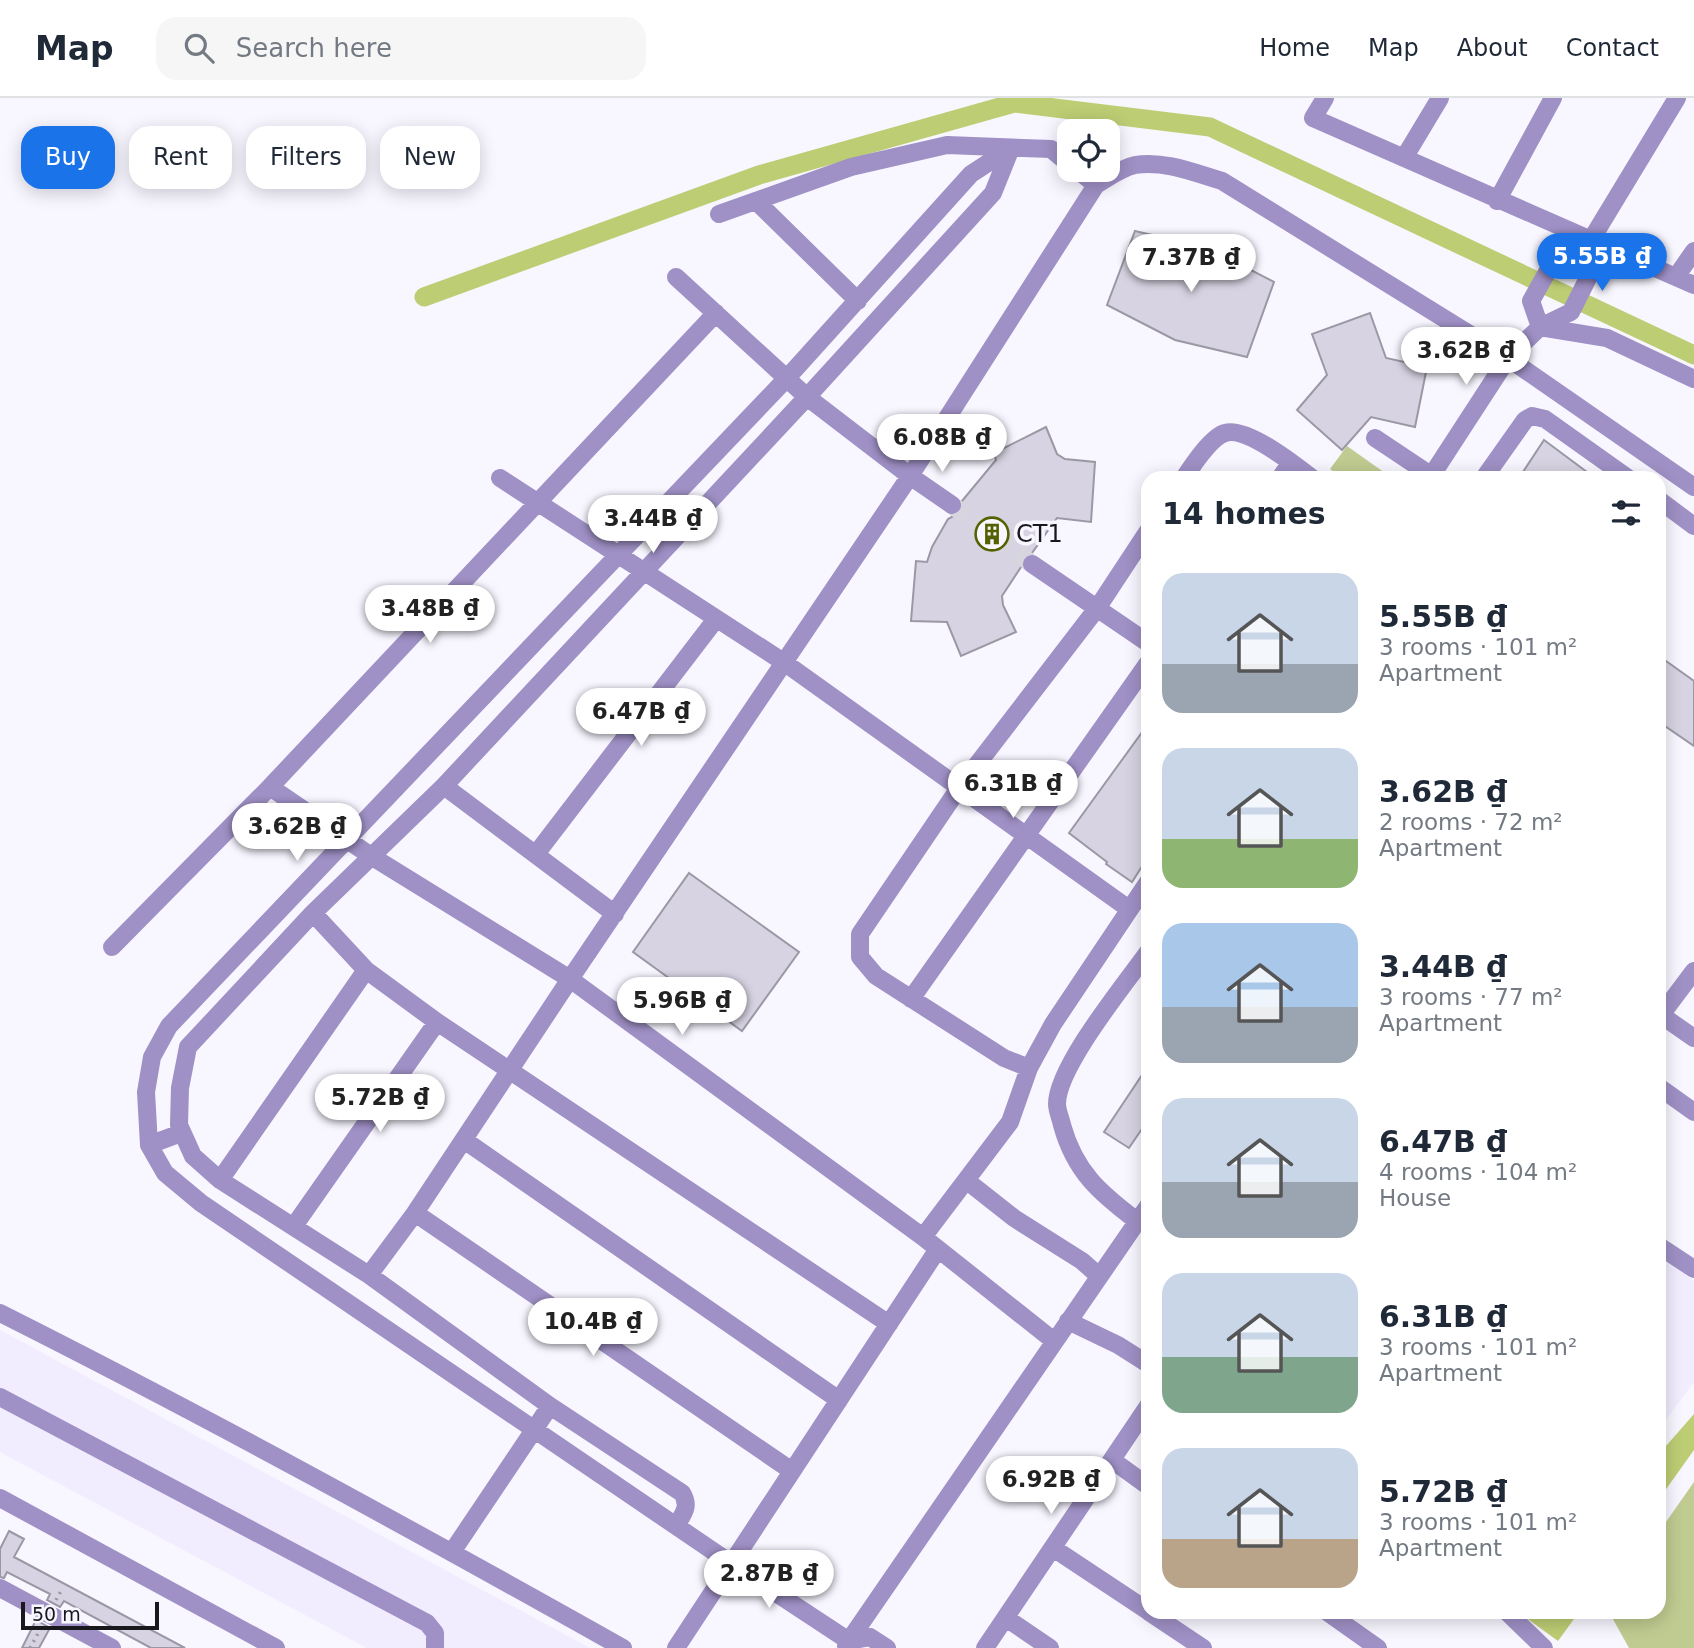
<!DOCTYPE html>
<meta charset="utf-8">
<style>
body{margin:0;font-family:"DejaVu Sans",sans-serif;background:#f6f6f7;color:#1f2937;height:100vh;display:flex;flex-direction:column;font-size:26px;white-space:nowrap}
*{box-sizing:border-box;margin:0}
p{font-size:23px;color:#747a83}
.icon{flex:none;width:38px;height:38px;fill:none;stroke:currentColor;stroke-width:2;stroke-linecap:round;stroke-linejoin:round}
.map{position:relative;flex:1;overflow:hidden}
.drawer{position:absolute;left:1141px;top:373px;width:525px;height:1148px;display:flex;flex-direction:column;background:#fff;border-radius:21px;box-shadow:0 4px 18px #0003}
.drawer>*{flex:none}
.guide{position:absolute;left:21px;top:28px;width:665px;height:63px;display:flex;gap:14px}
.buttons{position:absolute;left:1057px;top:21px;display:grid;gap:14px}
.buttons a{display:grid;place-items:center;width:63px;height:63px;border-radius:14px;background:#fff;box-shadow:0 4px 18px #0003;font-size:35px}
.scale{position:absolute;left:21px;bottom:18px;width:138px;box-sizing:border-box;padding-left:7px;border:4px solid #19181d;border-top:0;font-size:19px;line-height:24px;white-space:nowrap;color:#19181d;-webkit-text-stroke:5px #f8f6ff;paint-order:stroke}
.price{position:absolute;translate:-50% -60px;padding:0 16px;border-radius:24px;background:#fff;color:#222;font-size:23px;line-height:46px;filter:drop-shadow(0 2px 4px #0008)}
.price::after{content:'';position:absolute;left:50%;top:42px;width:21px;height:16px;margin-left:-10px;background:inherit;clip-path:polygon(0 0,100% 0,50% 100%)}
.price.on{background:#1a73e8;color:#fff}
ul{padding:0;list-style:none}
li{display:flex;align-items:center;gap:21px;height:175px;padding:0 21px}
li span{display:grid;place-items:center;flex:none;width:196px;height:140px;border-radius:21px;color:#555}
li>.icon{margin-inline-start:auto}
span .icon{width:84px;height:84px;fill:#fffc;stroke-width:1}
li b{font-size:30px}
h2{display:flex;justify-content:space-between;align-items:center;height:84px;padding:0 21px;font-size:30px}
.pill{padding:0 24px;border-radius:21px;background:#fff;box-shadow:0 4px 18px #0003;font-size:24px;line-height:63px}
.pill.on{background:#1a73e8;color:#fff}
header{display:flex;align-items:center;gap:42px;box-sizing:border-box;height:98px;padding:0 35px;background:#fff;border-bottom:2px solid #e0e1e3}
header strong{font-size:33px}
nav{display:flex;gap:38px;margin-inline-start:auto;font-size:24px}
.search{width:490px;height:63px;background:#f6f6f7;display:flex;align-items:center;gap:18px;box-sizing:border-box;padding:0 24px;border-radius:21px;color:#747a83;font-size:26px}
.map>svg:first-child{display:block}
.built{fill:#f1edff}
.green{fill:#bfcb90}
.forest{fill:#bdcd74}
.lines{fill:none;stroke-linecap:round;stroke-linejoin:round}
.canal{stroke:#bdcd74;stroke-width:19}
.building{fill:#d7d3e2;stroke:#9b98a6;stroke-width:2}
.minor-tunnel{stroke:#d7d5dd;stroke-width:18;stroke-dasharray:18 9;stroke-linecap:butt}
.path{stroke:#9b99a0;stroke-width:3.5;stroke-dasharray:2 5;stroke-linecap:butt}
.minor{stroke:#9f90c5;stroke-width:18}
.labels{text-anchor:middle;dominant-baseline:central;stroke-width:7;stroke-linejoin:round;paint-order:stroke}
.poi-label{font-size:24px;fill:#19181d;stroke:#f8f6ff;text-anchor:start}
</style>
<header>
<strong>Map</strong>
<div class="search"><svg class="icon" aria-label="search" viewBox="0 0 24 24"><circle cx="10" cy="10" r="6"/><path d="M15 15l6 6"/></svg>Search here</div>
<nav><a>Home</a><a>Map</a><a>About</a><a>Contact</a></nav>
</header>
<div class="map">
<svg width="1694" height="1550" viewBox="0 0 1694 1550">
<rect width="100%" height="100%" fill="#f8f6ff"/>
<path class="built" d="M1659 1159 1694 1183V1284L1659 1331Z
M0 1232 590 1550H367L0 1354Z"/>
<path class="green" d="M1347 348 1385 375 1382 380H1342L1330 371Z
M1694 1384V1550H1629L1609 1514H1659V1434Z"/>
<path class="forest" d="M1694 1316V1352L1659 1401V1356Z
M1518 1514H1579L1558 1543Z"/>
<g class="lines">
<path class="canal" d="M424 199 759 77 1014 5 1210 29 1694 257"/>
</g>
<path class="building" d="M1135 133 1208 150 1274 184 1247 259 1175 242 1107 207Z
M1370 215 1386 260 1427 269 1415 329 1371 319 1342 352 1297 312 1327 277 1312 236Z
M1046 329 1057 356 1065 361 1095 364 1091 424 1057 420 1032 455 1023 459 1021 469 1002 498 1003 507 1016 534 961 558 947 524 911 523 916 463 927 464 932 449 948 421 961 414 962 403 996 362 994 355Z
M1544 342 1595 380H1519Z
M1659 558 1694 583V648L1659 624Z
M1148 626V759L1132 784 1106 766 1107 764 1069 735Z
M689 775 799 854 742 933 633 854Z
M1148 968V1022L1129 1050 1104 1034Z
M9 1433 24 1441 14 1459 185 1550H151L64 1503 60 1509 47 1502 50 1496 7 1474 4 1480 0 1479V1451Z
M36 1522 50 1530 39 1550H22Z"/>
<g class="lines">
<path class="minor-tunnel" d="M952 407 1032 466"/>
<path class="path" d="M56 1502 61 1493
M30 1550 41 1530"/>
<path class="minor" d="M1325 0 1313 20 1694 187
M1404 60 1440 0
M1077 72 1096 87
M756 103 858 203
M1497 103 1553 0
M719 116 851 69 947 47 1051 51 1069 66
M1591 142 1677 0
M676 179 807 299 910 378 952 407
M1676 179 1694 153
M1540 229 1607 240 1694 281
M1540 229 1531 203 1570 133
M1375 340 1432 378
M500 380 785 565 1129 811
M1184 380C1192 368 1211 339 1225 335 1246 328 1295 367 1312 380
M1280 380 1291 364
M1430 380 1508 260 1540 229 1571 214 1604 148
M1484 380 1525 322 1532 318 1545 321 1628 380
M1659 402 1694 428
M1032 466 1148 545
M444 688 615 816
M270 689 371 758 570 881 923 1139 1054 1243
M536 756 716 521
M313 815 366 872 437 924 889 1226
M112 849 270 689 716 215
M911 901 1148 565
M1659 916 1661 917 1694 873
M1659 919 1661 917 1694 940
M1029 970 1004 960 876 878 860 859V836L959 690 1098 509 1148 433
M1659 989 1694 1014
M464 1042 839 1302
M149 1047 181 1035
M220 1082 366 872
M967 1083 1014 1120 1082 1163 1099 1178
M415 1115 792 1373
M1137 1123C1100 1095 1075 1074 1062 1027 1061 1021 1057 1013 1057 1006 1057 969 1125 886 1148 854
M294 1128 437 924
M923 1139 1010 1024 1029 970 1053 926 1148 784
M1659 1148 1694 1171
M369 1177 415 1115 570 881 910 378 1096 87C1108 80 1121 70 1135 67 1164 62 1195 75 1222 83L1508 260 1694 389
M0 1215C211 1321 418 1435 623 1550
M1068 1223 1118 1247 1148 1266
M0 1299 427 1525 435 1535V1550
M1112 1362 1148 1388
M0 1400 276 1550
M676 1428C684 1415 690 1408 682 1395L550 1308 369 1177 220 1082 193 1058 179 1027 180 990 188 949 313 815 444 688 807 299 993 95 1011 50
M1053 1450 1148 1513
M452 1454 550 1308
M0 1490 112 1550
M1149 1514 1203 1550
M1327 1514 1378 1550
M1507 1514 1544 1550
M1006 1520 1050 1550
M846 1547 1148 1108
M676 1550 938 1151
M887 1550 870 1539 849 1543 732 1466 201 1105 165 1075 149 1047 146 994 152 959 169 928 787 280 971 76 1011 50
M985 1550 1148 1308"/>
</g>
<defs>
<symbol id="building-ring" viewBox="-11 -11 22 22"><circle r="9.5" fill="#f8f6ff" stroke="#566101" stroke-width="1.5"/><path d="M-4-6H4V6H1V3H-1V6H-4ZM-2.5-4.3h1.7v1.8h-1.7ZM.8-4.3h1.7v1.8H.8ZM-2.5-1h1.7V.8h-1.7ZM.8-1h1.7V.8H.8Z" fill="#566101"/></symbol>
</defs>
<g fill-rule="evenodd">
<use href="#building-ring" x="973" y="417" width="38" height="38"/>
</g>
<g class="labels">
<g class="poi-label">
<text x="1016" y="436">CT1</text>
</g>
</g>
</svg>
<div class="buttons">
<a><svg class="icon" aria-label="locate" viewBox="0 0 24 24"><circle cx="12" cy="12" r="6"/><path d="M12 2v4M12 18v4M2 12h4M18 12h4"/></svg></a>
</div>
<div class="scale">50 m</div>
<b class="price on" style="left:1602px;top:195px">5.55B ₫</b>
<b class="price" style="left:1191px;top:196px">7.37B ₫</b>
<b class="price" style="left:1466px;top:289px">3.62B ₫</b>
<b class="price" style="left:942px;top:376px">6.08B ₫</b>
<b class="price" style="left:653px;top:457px">3.44B ₫</b>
<b class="price" style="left:430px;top:547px">3.48B ₫</b>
<b class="price" style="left:641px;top:650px">6.47B ₫</b>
<b class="price" style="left:1013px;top:722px">6.31B ₫</b>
<b class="price" style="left:297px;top:765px">3.62B ₫</b>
<b class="price" style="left:682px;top:939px">5.96B ₫</b>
<b class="price" style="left:380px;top:1036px">5.72B ₫</b>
<b class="price" style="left:593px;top:1260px">10.4B ₫</b>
<b class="price" style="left:1051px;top:1418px">6.92B ₫</b>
<b class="price" style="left:769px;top:1512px">2.87B ₫</b>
<div class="guide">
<a class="pill on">Buy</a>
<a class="pill">Rent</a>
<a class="pill">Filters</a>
<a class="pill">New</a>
</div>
<section class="drawer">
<h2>14 homes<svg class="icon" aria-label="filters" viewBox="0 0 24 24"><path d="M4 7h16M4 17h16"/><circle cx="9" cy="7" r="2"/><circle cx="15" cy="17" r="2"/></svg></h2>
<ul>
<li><span style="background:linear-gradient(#c9d6e8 65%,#9aa5b1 0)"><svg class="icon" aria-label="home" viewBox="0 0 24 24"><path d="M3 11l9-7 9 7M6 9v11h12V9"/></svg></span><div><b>5.55B ₫</b><p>3 rooms · 101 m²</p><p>Apartment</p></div></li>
<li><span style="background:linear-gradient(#c9d6e8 65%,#8fb573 0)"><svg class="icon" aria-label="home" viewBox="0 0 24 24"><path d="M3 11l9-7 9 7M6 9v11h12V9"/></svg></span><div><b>3.62B ₫</b><p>2 rooms · 72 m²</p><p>Apartment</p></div></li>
<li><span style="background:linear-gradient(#a9c7e8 60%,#9aa5b1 0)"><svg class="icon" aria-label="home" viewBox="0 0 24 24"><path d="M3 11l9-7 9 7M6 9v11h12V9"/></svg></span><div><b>3.44B ₫</b><p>3 rooms · 77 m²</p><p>Apartment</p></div></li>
<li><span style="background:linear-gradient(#c9d6e8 60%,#9aa5b1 0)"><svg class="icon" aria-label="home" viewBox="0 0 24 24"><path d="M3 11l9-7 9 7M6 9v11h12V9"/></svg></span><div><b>6.47B ₫</b><p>4 rooms · 104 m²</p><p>House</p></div></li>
<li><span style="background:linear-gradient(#c9d6e8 60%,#7fa58c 0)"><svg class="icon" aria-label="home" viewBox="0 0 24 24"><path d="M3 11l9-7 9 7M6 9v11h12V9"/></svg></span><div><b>6.31B ₫</b><p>3 rooms · 101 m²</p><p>Apartment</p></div></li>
<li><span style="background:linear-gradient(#c9d6e8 65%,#b9a48a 0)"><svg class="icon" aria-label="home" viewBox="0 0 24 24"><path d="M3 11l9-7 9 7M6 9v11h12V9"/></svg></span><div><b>5.72B ₫</b><p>3 rooms · 101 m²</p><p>Apartment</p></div></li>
</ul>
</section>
</div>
